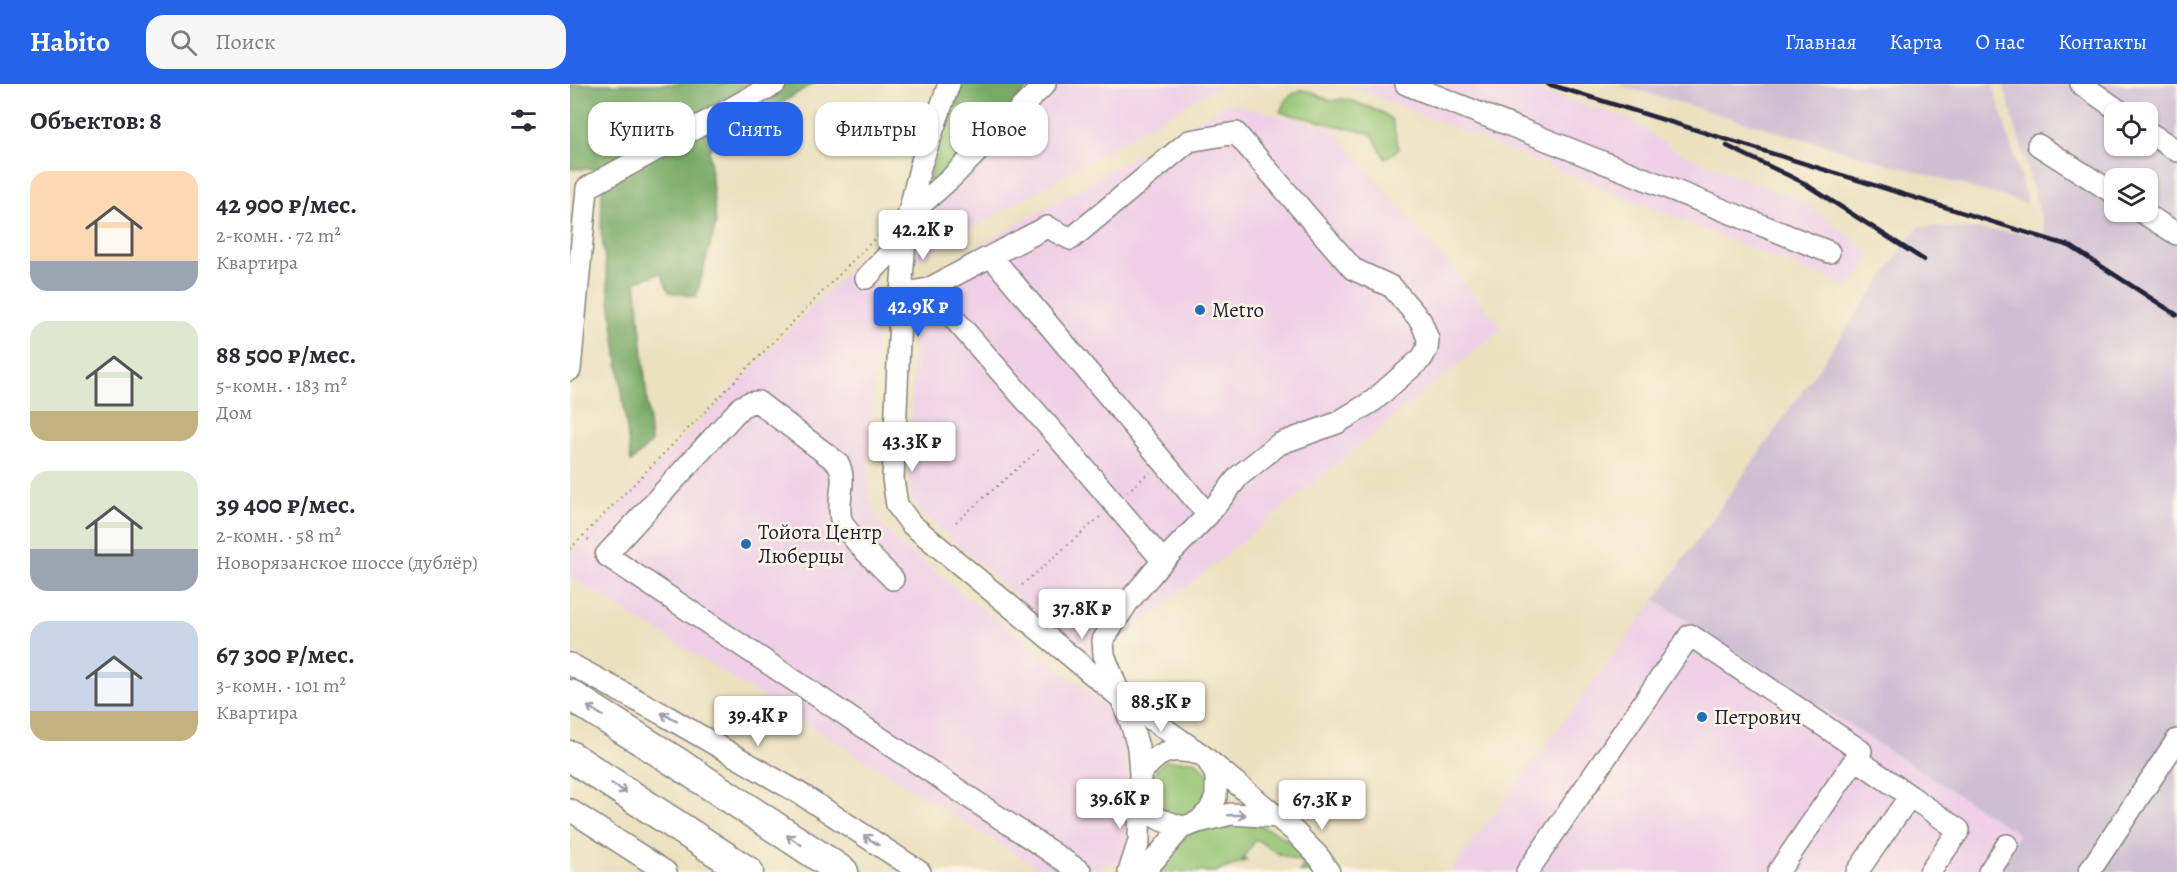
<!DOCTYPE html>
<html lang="ru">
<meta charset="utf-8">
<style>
body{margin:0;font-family:Alegreya,serif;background:#f7f7f7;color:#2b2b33;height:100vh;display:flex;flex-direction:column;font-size:22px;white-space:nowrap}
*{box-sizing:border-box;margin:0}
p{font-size:20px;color:#7c7c81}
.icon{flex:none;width:33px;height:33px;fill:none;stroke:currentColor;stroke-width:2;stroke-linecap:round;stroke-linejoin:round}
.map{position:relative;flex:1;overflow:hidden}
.sheet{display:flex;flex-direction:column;background:#fff;width:570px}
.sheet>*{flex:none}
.banner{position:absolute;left:18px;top:18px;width:570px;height:54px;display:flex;gap:12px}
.tools{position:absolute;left:1534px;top:18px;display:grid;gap:12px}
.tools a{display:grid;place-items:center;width:54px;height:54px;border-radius:12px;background:#fff;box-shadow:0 2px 4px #0004;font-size:30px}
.price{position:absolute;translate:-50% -51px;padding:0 14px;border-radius:6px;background:#fff;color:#222;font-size:20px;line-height:39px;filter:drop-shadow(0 2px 3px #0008)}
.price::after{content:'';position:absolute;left:50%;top:36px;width:18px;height:14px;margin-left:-9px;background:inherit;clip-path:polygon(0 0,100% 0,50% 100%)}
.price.current{background:#2563eb;color:#fff}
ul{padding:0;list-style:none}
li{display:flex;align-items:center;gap:18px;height:150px;padding:0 30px}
li span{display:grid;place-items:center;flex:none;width:168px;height:120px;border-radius:18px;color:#555}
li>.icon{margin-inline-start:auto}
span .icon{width:72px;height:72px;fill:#fffc;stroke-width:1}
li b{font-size:26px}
h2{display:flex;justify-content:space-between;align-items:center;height:72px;padding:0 30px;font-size:26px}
.pill{padding:0 21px;border-radius:18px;background:#fff;box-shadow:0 2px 4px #0004;font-size:21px;line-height:54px}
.pill.current{background:#2563eb;color:#fff}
header{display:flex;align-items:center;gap:36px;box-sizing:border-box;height:84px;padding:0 30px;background:#2563eb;color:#fff}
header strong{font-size:28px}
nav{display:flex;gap:33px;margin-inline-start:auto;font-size:21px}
.search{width:420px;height:54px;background:#f7f7f7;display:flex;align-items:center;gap:15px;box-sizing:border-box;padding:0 21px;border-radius:18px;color:#7c7c81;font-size:22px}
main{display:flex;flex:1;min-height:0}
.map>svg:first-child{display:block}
.built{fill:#efd0e7}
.industrial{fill:#cdbed3;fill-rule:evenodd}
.green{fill:#95c574;stroke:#5c7458;stroke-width:1.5}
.forest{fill:#78aa66;stroke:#4d6650;stroke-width:1.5}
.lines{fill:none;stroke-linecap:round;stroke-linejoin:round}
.minor-casing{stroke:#86827d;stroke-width:24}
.highway-casing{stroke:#86827d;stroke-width:33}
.path{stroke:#86827d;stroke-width:2;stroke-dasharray:1.5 4.5;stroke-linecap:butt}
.minor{stroke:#fff;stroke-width:21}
.highway{stroke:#fff;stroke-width:30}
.rail{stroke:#22223b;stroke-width:4.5}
.oneway{stroke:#9c9ca7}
.poi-dot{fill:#1f6fb2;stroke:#fcf5e5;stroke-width:2}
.labels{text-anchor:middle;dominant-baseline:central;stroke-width:5;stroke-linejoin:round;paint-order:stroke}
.poi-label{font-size:21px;fill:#22223b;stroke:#fcf5e5;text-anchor:start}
</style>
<header>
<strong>Habito</strong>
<div class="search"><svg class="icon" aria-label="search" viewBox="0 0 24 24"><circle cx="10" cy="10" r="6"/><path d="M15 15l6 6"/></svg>Поиск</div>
<nav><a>Главная</a><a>Карта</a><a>О нас</a><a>Контакты</a></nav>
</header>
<main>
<section class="sheet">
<h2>Объектов: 8<svg class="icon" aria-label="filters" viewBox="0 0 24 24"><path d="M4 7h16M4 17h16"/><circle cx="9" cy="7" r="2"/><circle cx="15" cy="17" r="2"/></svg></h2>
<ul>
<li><span style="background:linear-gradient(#ffd9b3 75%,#9aa5b1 0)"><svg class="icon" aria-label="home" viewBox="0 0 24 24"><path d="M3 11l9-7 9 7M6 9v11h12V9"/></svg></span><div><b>42 900 ₽/мес.</b><p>2-комн. · 72 m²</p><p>Квартира</p></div></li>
<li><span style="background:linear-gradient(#dfe7d0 75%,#c2b280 0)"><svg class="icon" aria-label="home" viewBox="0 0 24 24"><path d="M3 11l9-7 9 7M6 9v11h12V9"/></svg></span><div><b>88 500 ₽/мес.</b><p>5-комн. · 183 m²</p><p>Дом</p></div></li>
<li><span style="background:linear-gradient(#dfe7d0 65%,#9aa5b1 0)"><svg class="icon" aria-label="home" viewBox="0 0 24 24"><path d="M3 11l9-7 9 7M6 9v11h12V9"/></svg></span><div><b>39 400 ₽/мес.</b><p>2-комн. · 58 m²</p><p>Новорязанское шоссе (дублёр)</p></div></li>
<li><span style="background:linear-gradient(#c9d6e8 75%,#c2b280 0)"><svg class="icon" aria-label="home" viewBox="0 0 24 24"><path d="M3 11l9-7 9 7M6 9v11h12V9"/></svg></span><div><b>67 300 ₽/мес.</b><p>3-комн. · 101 m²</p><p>Квартира</p></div></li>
</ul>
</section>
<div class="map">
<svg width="1607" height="788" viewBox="0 0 1607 788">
<rect width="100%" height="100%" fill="#fcf5e5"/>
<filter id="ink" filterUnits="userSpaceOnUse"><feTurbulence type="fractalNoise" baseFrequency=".0167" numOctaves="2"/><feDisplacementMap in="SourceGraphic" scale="12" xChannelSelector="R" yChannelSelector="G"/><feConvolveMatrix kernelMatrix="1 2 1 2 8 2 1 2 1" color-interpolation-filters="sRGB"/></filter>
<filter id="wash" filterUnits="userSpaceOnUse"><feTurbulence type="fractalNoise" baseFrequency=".008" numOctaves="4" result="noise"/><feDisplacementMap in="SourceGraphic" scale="24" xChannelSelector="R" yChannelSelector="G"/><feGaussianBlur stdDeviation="1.35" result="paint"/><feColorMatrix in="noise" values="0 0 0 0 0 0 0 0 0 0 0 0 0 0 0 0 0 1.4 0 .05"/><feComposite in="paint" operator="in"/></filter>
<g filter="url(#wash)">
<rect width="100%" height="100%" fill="#ebe1bf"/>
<path class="built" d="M462 0H651L345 178 352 134 386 101Z
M776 0H944L1060 35 1102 65 1241 122 1302 171 1279 204Z
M657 19 762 44 932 244 534 571 520 575 349 427 339 404 346 198Z
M283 181 310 208 298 392 300 415 309 436 322 452 339 467 546 629 555 652 560 754 551 775 526 785 523 788H475L0 493V471Z
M1085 516 1449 750 1422 788H880Z"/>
<path class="industrial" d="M1045 0H1423L1458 120Z
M1433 0H1607V788H1422L1449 750 1085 516 1349 142 1476 150ZM1545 28H1578V62H1545ZM1545 94H1578V128H1545Z"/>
<path class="green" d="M731 6 741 8 761 17 772 15 783 17 813 29 822 36 829 65 815 75 802 50 710 28C715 16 719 11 731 6Z
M386 18 414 49 364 100 358 95Z
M595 677H625L638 689 641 711 621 734 594 731C581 708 570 697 595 677Z
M663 738C706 740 717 756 748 783L751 788H729L735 779 709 770 686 755 672 776H677L645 788H588L613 755 622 748Z"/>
<path class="forest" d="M0 0H242L139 65 146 139 126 213 99 208 91 189 66 197 81 359 61 378 31 146 33 85H0Z
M393 0H462L414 49 386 18Z"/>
</g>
<g filter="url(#ink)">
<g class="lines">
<defs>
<path id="minor" d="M379 0 351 80 336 140 331 210 323 395 327 421 341 440 551 614 632 671 723 746 749 773 759 788
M836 0 1259 168
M1511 0 1551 28
M1578 48 1607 67
M1468 61 1545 110
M1572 128 1607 150
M337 133 380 95 475 0
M421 172 638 431
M296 194 335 153
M358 205 486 351 593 477
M331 210 358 205 477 143 501 155 619 57 666 49 783 185 822 203 851 237 858 255 857 265 852 274 803 317 767 339 709 360 669 392 638 431 593 477 558 518 533 556 534 571 561 639 568 663 570 690 569 757 559 788
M0 286 17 104 205 0
M323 495C310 481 276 451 271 435 266 417 278 396 268 379L188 318 179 319 171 323 36 471 511 788
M0 580 96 632 234 712 350 788
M1286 675 1340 712 1287 788
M570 690C590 666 599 663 629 670
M569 708 581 729 589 735 612 743 620 741 628 738 640 726 646 713V691L638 677
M1340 712 1389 746 1360 788
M0 726 96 788
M628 738 661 730 707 733
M574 788 612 743
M957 788 1120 551 1291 667 1208 788
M1419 788 1437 761
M1519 788 1607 656"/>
<path id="highway" d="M0 611 106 678 273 788
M0 672 178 788"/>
</defs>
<use href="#minor" class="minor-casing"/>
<use href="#highway" class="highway-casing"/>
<path class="path" d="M557 408 580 388
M386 438 472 363
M13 451 22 459
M0 465 317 142
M452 501 531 432"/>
<use href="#minor" class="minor"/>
<use href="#highway" class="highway"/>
<path class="rail" d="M978 0 1500 162 1607 231
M1157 62 1232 98 1354 176"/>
</g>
<defs><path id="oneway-shaft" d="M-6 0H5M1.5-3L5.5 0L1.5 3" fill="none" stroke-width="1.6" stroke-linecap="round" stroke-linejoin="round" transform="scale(1.5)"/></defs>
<g class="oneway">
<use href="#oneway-shaft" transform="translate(25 627) rotate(-148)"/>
<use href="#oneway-shaft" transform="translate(99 633) rotate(-151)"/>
<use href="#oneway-shaft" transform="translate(49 704) rotate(32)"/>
<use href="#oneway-shaft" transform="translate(667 731) rotate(-2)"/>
<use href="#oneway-shaft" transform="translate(224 756) rotate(-147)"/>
<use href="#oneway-shaft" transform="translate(301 756) rotate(-147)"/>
</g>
</g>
<g class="poi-dot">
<circle cx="630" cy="226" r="6"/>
<circle cx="176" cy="460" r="6"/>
<circle cx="1132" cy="633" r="6"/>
</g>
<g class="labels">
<g class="poi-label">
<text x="642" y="226">Metro</text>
<text x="188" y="448">Тойота Центр<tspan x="188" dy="24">Люберцы</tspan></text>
<text x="1144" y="633">Петрович</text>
</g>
</g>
</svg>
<div class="tools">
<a><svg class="icon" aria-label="locate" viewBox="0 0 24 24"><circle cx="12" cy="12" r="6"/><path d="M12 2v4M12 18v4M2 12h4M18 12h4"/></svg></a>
<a><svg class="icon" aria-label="layers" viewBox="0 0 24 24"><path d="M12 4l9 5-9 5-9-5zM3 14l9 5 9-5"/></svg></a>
</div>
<b class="price" style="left:353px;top:177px">42.2K ₽</b>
<b class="price current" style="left:348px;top:254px">42.9K ₽</b>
<b class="price" style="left:342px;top:389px">43.3K ₽</b>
<b class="price" style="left:512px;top:556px">37.8K ₽</b>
<b class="price" style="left:591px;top:649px">88.5K ₽</b>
<b class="price" style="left:188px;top:663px">39.4K ₽</b>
<b class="price" style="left:550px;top:746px">39.6K ₽</b>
<b class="price" style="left:752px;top:747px">67.3K ₽</b>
<div class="banner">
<a class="pill">Купить</a>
<a class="pill current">Снять</a>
<a class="pill">Фильтры</a>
<a class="pill">Новое</a>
</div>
</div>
</main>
